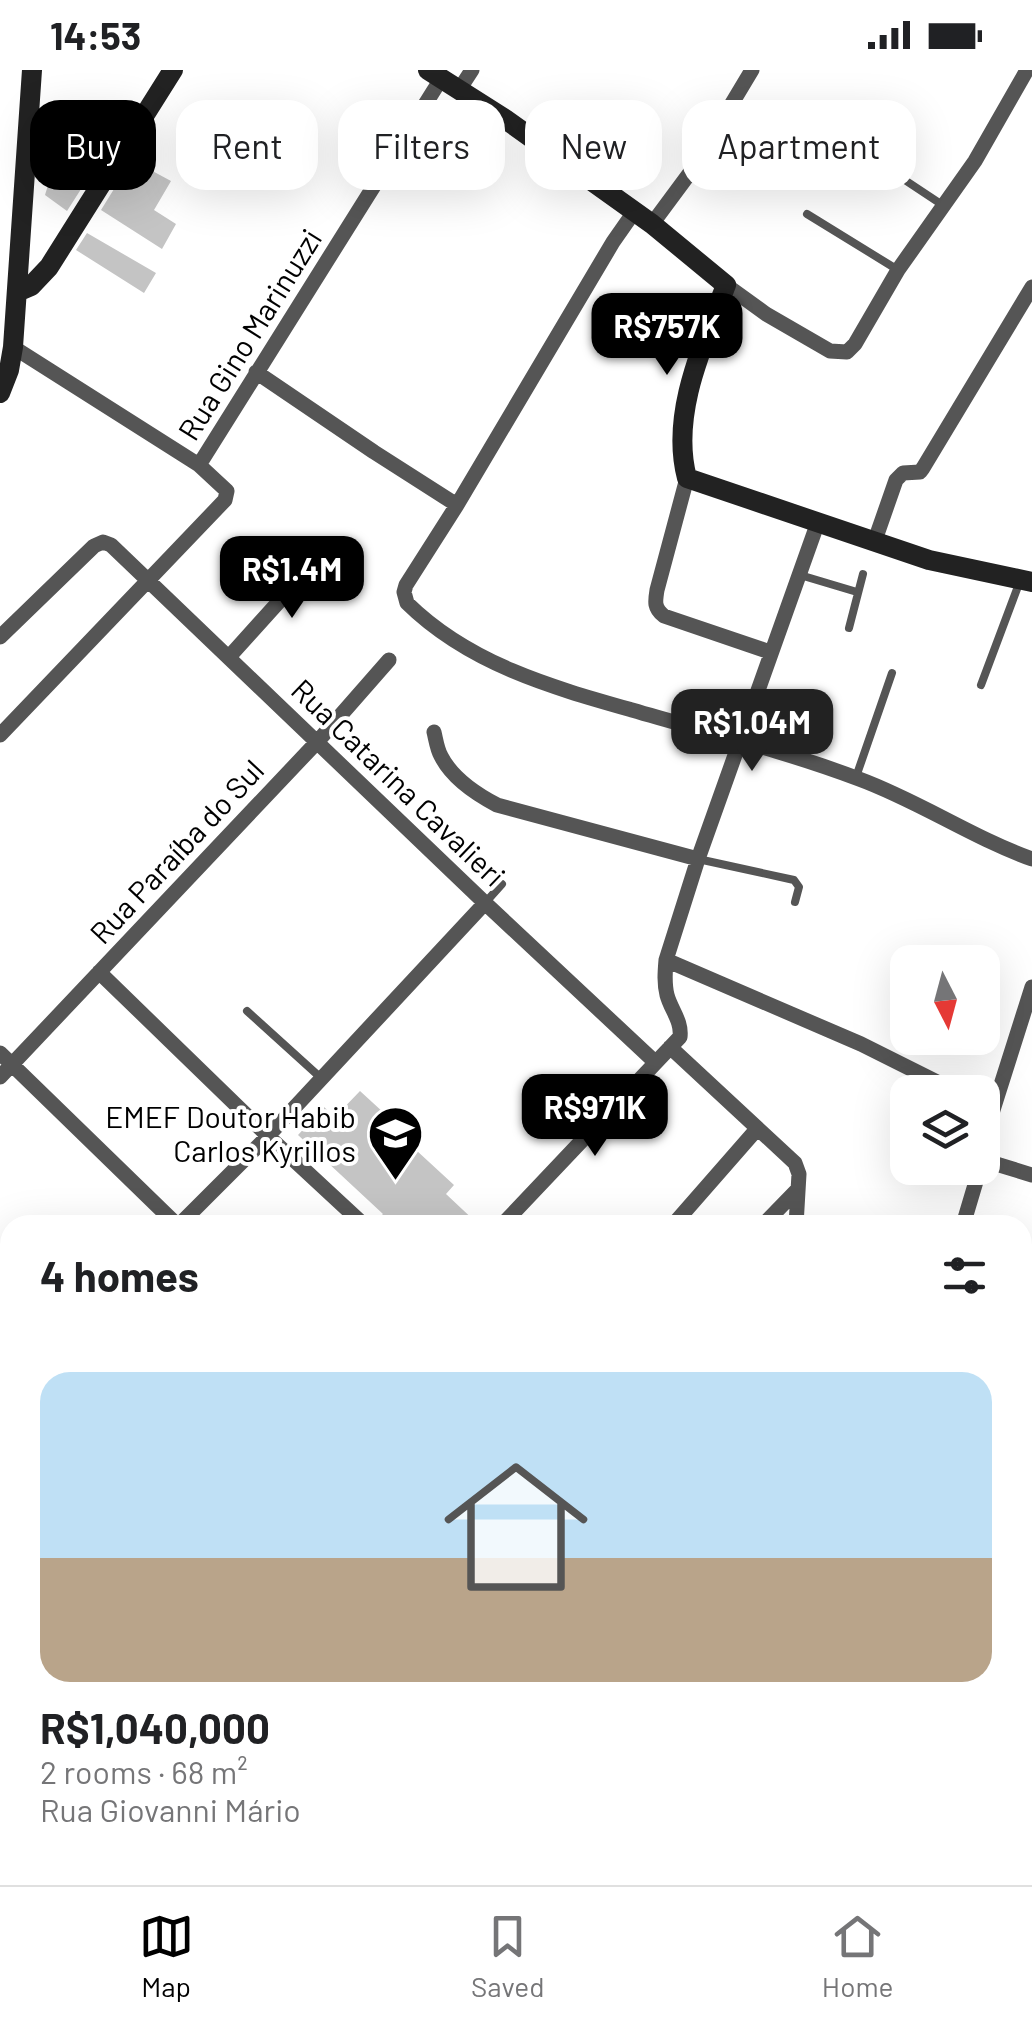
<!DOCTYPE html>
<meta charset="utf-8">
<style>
body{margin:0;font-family:Barlow,sans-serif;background:#f2f2f2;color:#202124;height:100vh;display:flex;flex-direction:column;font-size:38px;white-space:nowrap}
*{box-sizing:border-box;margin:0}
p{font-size:32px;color:#757577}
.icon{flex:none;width:55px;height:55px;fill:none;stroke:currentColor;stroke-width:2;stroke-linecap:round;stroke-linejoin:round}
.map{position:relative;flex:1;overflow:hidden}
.drawer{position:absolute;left:0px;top:1145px;width:1032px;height:670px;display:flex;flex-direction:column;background:#fff;border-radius:30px 30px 0 0;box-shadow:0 10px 40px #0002}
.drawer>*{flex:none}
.banner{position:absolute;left:30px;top:30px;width:972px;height:90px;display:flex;gap:20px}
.needle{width:65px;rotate:174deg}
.buttons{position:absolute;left:890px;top:875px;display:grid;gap:20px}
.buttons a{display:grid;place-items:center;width:110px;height:110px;border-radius:20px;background:#fff;box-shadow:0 10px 40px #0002;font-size:50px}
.price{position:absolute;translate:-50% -85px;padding:0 22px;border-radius:20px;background:#000;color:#fff;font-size:32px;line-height:65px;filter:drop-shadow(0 2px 5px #0008)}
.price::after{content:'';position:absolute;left:50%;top:60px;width:30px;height:22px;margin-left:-15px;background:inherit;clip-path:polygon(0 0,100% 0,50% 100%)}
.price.current{background:#222;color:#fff}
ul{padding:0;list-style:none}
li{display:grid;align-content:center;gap:20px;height:530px;padding:0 40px}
li span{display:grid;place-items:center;height:310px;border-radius:30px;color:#555}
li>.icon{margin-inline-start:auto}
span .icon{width:180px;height:180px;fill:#fffc;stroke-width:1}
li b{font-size:42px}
h2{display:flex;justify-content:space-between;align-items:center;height:120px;padding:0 40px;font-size:42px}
.pill{padding:0 35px;border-radius:30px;background:#fff;box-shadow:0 10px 40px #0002;font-size:35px;line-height:90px}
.pill.current{background:#000;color:#fff}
.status{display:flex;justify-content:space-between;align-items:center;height:70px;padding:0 50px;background:#fff;direction:ltr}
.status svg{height:28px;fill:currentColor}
.tabs{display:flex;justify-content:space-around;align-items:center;height:140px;border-top:2px solid #e0e0e0;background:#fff;font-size:28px;color:#757577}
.tabs a{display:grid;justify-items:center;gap:5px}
.tabs .current{color:#000}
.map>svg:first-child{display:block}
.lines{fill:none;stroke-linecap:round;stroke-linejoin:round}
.stream{stroke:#a3a3a3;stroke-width:4}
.building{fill:#c4c4c4}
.primary-casing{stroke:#dbdbdb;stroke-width:28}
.lane{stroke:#555;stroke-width:8}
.street{stroke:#555;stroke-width:15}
.secondary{stroke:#222;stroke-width:20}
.primary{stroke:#000;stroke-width:22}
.labels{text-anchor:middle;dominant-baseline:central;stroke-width:8;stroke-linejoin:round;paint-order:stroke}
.street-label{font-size:30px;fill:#000;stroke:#fff}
.poi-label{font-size:30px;fill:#000;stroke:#fff;text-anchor:end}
</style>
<div class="status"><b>14:53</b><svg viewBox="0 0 49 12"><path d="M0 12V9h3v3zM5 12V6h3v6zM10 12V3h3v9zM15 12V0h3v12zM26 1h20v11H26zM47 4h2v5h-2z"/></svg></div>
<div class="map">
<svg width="1032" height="1815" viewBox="0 0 1032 1815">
<rect width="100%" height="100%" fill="#fff"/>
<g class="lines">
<path class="stream" d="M0 1728 10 1730
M293 1805 300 1815"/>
</g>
<path class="building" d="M76 61 106 80 67 141 45 125 49 112Z
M132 90 171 111 154 140 176 154 162 179 101 140Z
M87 163 156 203 144 223 76 180Z
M360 1021 420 1076 416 1080 454 1115 446 1124 479 1155H386L379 1148 383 1144 298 1065 324 1037 335 1047Z"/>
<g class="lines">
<defs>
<path id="primary" d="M0 1392 10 1400
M0 1432 10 1439
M569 1805 585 1815
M641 1805 657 1815"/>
</defs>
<use href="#primary" class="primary-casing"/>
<path class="lane" d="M849 73 944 136
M807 144 898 200
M800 505 857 522
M849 558 863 504
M981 615 1020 511
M856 707 892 603
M698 789 794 810 799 817 795 832
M485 833 502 814
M247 941 321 1008"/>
<path class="street" d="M459 20 472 0
M634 142 613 172 457 435 406 515 404 522 407 533C469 594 551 617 632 640 707 662 785 681 859 709 919 731 971 767 1032 789
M652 154 692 100 752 0
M726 215 766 244 830 281 847 282 855 274 898 200 975 91 1027 0
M256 302 374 382 457 435
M199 395 441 9
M687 408 657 520C655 532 654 538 664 546L770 582
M874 473 896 410 903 403 920 402 923 398 1032 217
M0 567 94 476 103 472 111 475 485 833 655 992
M229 587 321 485
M434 662C436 670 437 679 441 686 452 708 476 724 497 735L698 789
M0 665 225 430 227 421 199 395 13 277
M666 890 861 974 957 1022
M99 902 268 1066 364 1155
M670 977 795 1093 799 1104 796 1155
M0 983 177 1155
M0 1007 318 671 389 590
M983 1090 1032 1105
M982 1091 993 1040 1032 917
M179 1155 268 1066 485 833
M502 1155 680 967C682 951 671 940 667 925 664 913 665 902 666 890L698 789 818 452
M673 1155 757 1059
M763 1155 798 1119
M963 1155 980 1098
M0 1348 10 1337
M1022 1462 1032 1465
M1022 1739 1032 1711
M272 1805 280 1815
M313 1805 320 1815
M152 1815 163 1805
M471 1815 479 1805"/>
<path class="secondary" d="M428 0 505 49 652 154 726 215C703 275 670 344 687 408L929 490 1032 512
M17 222 31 216 49 197 173 0
M0 323 9 300 13 277 32 0
M0 1589 10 1605
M134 1805 140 1815
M977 1805 1011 1815
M55 1815 64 1805
M761 1815 765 1805"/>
<use href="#primary" class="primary"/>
</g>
<defs>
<symbol id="school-pin" viewBox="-11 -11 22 30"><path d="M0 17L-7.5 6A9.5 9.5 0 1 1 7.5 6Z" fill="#000" stroke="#fff"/><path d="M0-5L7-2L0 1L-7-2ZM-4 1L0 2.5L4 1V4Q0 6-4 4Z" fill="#fff"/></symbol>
</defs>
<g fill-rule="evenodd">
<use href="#school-pin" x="364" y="1032" width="63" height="86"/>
</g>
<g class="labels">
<g class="street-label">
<text transform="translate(249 264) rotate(-58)">Rua Gino Marinuzzi</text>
<text transform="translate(399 712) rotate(44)">Rua Catarina Cavalieri</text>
<text transform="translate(176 781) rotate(-47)">Rua Paraíba do Sul</text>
</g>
<g class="poi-label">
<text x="356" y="1046">EMEF Doutor Habib<tspan x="356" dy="34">Carlos Kyrillos</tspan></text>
</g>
</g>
</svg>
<div class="buttons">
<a><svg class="needle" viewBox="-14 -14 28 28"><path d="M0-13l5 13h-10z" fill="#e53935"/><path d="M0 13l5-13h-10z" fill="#757577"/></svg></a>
<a><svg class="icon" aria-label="layers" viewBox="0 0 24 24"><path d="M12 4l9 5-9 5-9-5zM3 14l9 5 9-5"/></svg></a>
</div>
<b class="price" style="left:667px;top:308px">R$757K</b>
<b class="price" style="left:292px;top:551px">R$1.4M</b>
<b class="price current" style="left:752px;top:704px">R$1.04M</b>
<b class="price" style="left:595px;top:1089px">R$971K</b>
<div class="banner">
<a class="pill current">Buy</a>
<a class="pill">Rent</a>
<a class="pill">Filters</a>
<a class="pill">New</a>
<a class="pill">Apartment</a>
</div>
<section class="drawer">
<h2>4 homes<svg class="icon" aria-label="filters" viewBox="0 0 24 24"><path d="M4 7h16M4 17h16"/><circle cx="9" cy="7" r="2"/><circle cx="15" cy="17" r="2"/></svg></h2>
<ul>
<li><span style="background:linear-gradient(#bfe0f5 60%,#b9a48a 0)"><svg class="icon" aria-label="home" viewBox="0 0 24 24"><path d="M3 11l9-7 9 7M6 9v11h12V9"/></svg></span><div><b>R$1,040,000</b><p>2 rooms · 68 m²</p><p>Rua Giovanni Mário</p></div></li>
</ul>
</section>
</div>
<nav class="tabs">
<a class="current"><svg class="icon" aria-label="map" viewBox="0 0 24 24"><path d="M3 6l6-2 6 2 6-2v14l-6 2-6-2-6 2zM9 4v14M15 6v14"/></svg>Map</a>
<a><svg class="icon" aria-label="saved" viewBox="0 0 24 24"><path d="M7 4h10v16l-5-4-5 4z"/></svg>Saved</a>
<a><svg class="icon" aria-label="home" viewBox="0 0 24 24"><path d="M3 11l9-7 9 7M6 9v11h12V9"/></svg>Home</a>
</nav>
